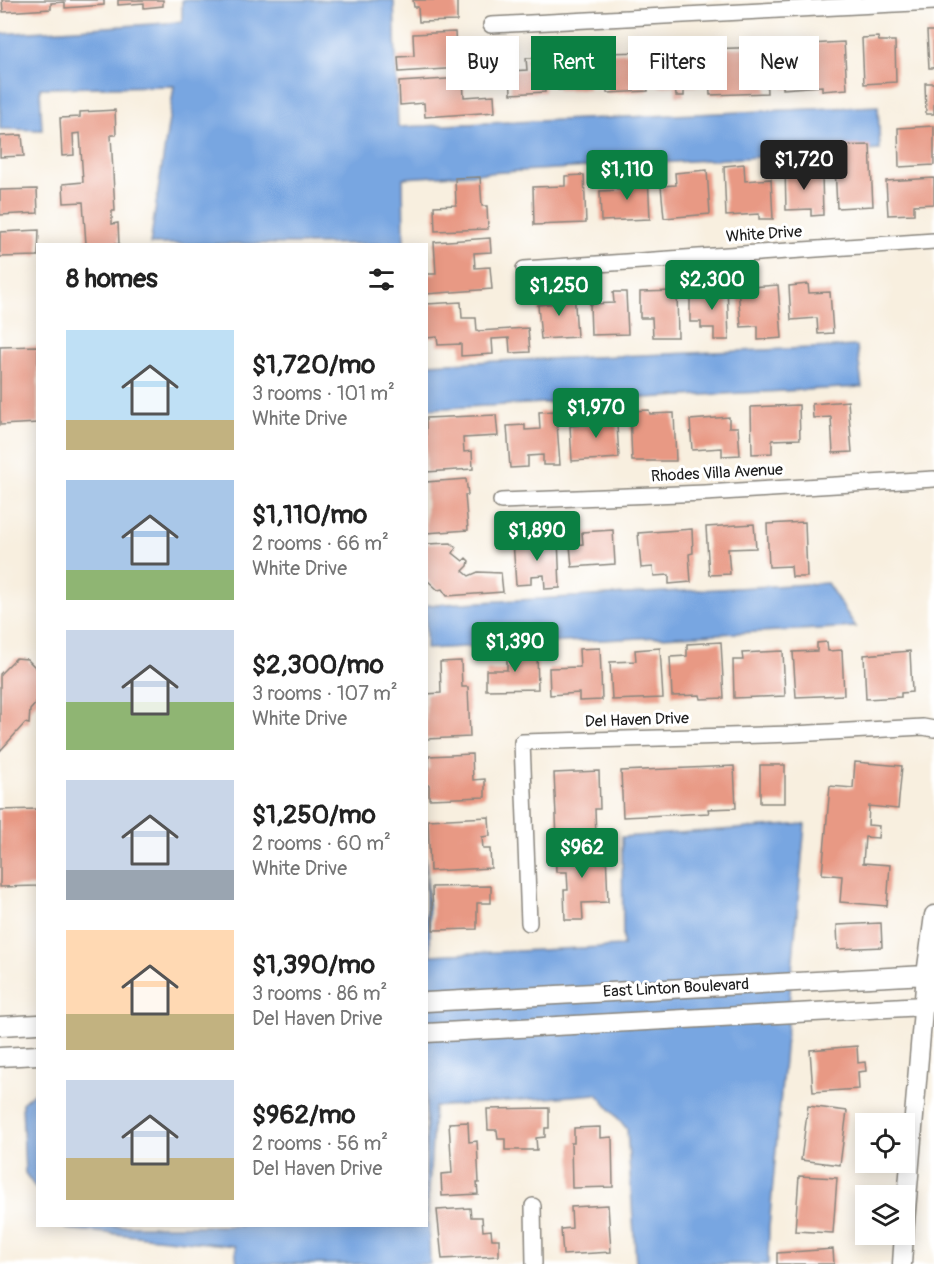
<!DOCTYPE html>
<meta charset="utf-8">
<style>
body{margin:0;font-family:Pangolin,sans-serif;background:#f2f2f2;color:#222;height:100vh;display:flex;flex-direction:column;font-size:22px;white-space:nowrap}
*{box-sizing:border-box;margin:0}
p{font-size:20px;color:#767676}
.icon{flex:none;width:33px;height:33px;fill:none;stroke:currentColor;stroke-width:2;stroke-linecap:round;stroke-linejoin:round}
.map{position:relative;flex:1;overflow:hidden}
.panel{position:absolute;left:36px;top:243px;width:392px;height:984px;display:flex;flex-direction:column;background:#fff;border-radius:0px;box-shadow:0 3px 15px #0003}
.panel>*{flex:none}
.top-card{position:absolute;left:446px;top:36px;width:398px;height:54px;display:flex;gap:12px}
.controls{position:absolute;left:855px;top:1113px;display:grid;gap:12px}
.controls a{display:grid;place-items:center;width:60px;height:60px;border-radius:0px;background:#fff;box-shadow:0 3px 15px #0003;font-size:30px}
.price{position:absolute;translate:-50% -51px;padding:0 14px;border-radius:6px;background:#0b8043;color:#fff;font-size:20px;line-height:39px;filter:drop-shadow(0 2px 3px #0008)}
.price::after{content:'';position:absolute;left:50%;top:36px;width:18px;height:14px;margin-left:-9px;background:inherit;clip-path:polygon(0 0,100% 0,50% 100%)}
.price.active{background:#222;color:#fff}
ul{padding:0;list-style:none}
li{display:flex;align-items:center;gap:18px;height:150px;padding:0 30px}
li span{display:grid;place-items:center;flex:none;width:168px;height:120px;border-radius:0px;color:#555}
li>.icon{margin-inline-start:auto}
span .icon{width:72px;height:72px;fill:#fffc;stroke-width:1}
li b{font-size:26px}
h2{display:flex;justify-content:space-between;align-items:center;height:72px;padding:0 30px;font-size:26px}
.pill{padding:0 21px;border-radius:0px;background:#fff;box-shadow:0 3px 15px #0003;font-size:21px;line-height:54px}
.pill.active{background:#0b8043;color:#fff}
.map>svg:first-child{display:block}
.water{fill:#78a6e1;stroke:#4a617e;stroke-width:1.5}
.building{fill:#e89984}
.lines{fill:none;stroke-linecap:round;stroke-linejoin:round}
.minor-casing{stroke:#8a867e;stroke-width:18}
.major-casing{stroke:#8a867e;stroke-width:21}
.minor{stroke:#fff;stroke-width:15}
.major{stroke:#fff;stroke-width:18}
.labels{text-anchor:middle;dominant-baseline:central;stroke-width:6;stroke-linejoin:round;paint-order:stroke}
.street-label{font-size:16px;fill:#1c1c1c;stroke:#fff}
</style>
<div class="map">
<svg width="934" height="1264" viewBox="0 0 934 1264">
<rect width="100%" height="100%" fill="#fff"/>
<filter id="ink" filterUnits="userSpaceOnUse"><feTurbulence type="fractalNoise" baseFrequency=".0167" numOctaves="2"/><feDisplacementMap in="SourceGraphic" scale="12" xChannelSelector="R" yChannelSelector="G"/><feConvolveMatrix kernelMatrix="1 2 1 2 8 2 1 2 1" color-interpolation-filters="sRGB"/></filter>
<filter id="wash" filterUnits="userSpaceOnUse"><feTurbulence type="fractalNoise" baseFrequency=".008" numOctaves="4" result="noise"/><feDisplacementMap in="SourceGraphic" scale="24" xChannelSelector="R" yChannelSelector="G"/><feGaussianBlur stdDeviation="1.35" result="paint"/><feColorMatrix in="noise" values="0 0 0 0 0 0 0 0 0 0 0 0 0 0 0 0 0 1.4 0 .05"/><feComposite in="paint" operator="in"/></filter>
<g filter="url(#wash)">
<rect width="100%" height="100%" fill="#f8efdf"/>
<path class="water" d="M182 0H394L398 127 878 106 880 150 403 178 404 244H150L174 86 40 88 42 130 0 129V34L182 22Z
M857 346 862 387 426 409V364Z
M827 583 856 627 426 649V605Z
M805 824 769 1228 768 1264H636L627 1129 597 1094 434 1107 428 1207 430 1264H237L235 1246 66 1229 63 1226H426V857L431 955 623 946 622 837Z
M37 1090V1190L25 1173 22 1103Z"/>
<g id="blocks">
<path class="building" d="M2 0H104V5L65 8V2L51 3V9L3 12Z
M118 0H163V6L144 8V3L118 5Z
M413 0H457V21L419 22 418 7H414Z
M927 31H934V68H929Z
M455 32 456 50H460L461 68 399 72 398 57 414 56 413 34Z
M878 37 879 41H895L896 82 864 84 862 38Z
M844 42 847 89 822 91V86L783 89V80H779L776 46Z
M765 47 767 93 710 95 708 49Z
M646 52 648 91 607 93 605 53Z
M677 53 678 60 695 59 697 86 684 87V96H676L675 86 659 87 657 55Z
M526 58H543L545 92 511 94 510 71 527 70Z
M598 58 599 81H588V89L558 90 557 62Z
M463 78 464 97 494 95 495 112 425 117 424 103 400 105 399 82Z
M925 83H934V114H926Z
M115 110 116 135H111L115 211H112V224L118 223 119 244H86L83 202 64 203 63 184 83 182 80 133 73 134 74 155 62 156 60 118 80 117V112Z
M934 126V165L899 167 898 128Z
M22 135 24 156 0 157V136Z
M870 145 873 206 837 208 834 146Z
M744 164 745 181 771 179 773 219H759V214L726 216 724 166Z
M785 166H797L798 174H822L823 215 811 216V209L786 210Z
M707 170 710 214 664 218 661 186 676 185 675 173Z
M584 175 586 223 534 225 533 187 565 186V176Z
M648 175 650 219 601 221 600 191 622 190 621 177Z
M480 177 482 206H487L488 229 435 231 434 206 456 205 455 178Z
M934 178V204L914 205V214L888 215 886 181Z
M37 189 38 213 0 215V190Z
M39 230 38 256 0 257V232Z
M490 238 491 252 474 253 475 268 490 267 492 289 426 294V274H436L434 242Z
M713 284H727L729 340H714V328H701V322H690V295L713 294Z
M808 284 809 293 830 292 833 333 818 334 817 318 791 320 789 286Z
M778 285 782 338 758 340V326L741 327 738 288Z
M574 289 577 337 541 339 538 305 557 303 556 290Z
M677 291 678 337H653L652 318H640V292Z
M613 292H626L628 334 591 335 590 304 614 303Z
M461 302 462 318H476L477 331 528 328 530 352 510 353 509 338 492 339 493 354 461 356V344L438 345 437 337 426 338V304Z
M38 346V423L0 425V347Z
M848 401 852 452 833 453 831 417 813 418 812 404Z
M799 405 800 439 772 440V453L752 454 751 407Z
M616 409 619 458 572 461 570 426 600 424V411Z
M649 410 650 414 674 413 676 461H632L630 411Z
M556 411 560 465H543V455L528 456V467L510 468 507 426 525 425V430L540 429 539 412Z
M496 415 498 436 463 438 464 452 472 451 473 469 426 472V418Z
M729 417V427H738L740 455 722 456V448L692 450 690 420Z
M466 479 468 495H465L468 530 426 533V482Z
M805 522 807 577H792L791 566 769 567 767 524Z
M754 524 756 548 728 549 730 574 709 575 706 527Z
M692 529 693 553 689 554 691 582 669 584V575L654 576 653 567 641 568 638 533Z
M613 530 615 564 572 567 570 545 583 544 582 532Z
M558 539 560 588 545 589 544 575 531 576V584L516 585 513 541Z
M451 543 456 548 453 553 463 561 466 558 469 561 468 566 463 571 469 576 478 572 501 573 503 592 447 596 442 589 438 590 428 581 426 579V544Z
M721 642 724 698 701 699 700 695 672 696 670 657 687 656V644Z
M827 642 828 651 842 650 844 695 796 697 793 652 817 651V643Z
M600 648 602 700 579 701V693L550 695 549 668 580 667 579 649Z
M660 648 663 698 612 700 610 662 636 661 635 650Z
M783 651 785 696 734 698 733 660H743L742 653Z
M910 651 912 692 901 693V697L866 699 864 655Z
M507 652H537L538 689 486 690V670H507Z
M16 658 27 659 38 670V701L30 710 29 724 25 723 0 751V674Z
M461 661 462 687H468L470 737 426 739V694L441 693 440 662Z
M472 754 473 780 485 779V797L429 799V785H426V769H429V756Z
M855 762 902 766 898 809 869 806 868 825 879 826 878 838 865 837 863 863 890 865 887 906 840 902 842 876 822 874 830 786 853 788Z
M760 765H785V803H760Z
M734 766 736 808 708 809 709 813 623 817 621 771Z
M599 771 600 809H595L596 837 557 838 554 773Z
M38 809V886L0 887V810Z
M489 817 490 836 482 837 483 849H490L491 868 430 871 428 820Z
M574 845V852L606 851 608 902 582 903 583 920H565L564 890H568L567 872H556L555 846Z
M491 886V903H477V929L433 930 432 887Z
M881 923 882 947 838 949 837 925Z
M857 1046 858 1063 865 1062 866 1071 858 1072 859 1089 813 1092 810 1050Z
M808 1106 847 1111 840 1165 801 1160Z
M549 1108V1128H545V1137L536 1138 537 1150H505V1139H498L497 1130H488L487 1109Z
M468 1122 469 1142 477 1141 479 1183H477L478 1194 442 1196 441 1174 452 1173 449 1123Z
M600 1127V1138L612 1137 613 1187 572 1188 571 1143H574V1128Z
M799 1176 837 1178 833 1233 795 1231Z
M608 1205 611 1252 563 1255 561 1229 572 1228 571 1207Z
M470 1208 471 1217H482L483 1231 491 1230 492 1239H499V1256L442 1259 437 1210Z
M833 1249 834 1264H777V1253Z"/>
</g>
</g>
<g filter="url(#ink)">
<use href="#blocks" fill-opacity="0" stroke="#8a867e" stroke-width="1.5"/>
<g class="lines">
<defs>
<path id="minor" d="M491 25 934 2
M524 269 934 241
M501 501 705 493 934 479
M529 923 522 742 793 734 923 727 934 729
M533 1206 534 1264"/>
<path id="major" d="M426 1002 926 975
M0 1026 38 1024
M426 1033 924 1006
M0 1057 38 1055
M904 1234 926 975 934 915
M902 1264 904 1234"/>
</defs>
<use href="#minor" class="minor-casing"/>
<use href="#major" class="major-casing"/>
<use href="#minor" class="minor"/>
<use href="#major" class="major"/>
</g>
</g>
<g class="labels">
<g class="street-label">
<text transform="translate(764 234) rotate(-4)">White Drive</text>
<text transform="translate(717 473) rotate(-3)">Rhodes Villa Avenue</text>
<text transform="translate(637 720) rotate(-2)">Del Haven Drive</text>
<text transform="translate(676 988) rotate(-3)">East Linton Boulevard</text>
</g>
</g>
</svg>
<div class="controls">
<a><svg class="icon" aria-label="locate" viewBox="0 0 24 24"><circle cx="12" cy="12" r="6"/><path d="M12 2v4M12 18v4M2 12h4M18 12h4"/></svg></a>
<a><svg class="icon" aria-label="layers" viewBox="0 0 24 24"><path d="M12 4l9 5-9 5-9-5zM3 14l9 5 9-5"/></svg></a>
</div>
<b class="price active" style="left:804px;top:191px">$1,720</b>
<b class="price" style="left:627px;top:201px">$1,110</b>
<b class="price" style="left:712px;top:311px">$2,300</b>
<b class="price" style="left:559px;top:317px">$1,250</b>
<b class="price" style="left:596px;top:439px">$1,970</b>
<b class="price" style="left:537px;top:562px">$1,890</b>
<b class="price" style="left:515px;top:673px">$1,390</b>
<b class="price" style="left:582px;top:879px">$962</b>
<div class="top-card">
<a class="pill">Buy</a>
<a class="pill active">Rent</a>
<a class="pill">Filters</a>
<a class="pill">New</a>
</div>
<section class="panel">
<h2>8 homes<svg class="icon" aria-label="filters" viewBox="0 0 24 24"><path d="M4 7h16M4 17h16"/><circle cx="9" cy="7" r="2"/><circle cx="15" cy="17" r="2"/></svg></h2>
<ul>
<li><span style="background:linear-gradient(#bfe0f5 75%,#c2b280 0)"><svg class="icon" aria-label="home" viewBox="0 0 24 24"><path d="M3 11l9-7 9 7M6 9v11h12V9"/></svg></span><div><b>$1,720/mo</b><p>3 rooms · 101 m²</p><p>White Drive</p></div></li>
<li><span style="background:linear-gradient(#a9c7e8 75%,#8fb573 0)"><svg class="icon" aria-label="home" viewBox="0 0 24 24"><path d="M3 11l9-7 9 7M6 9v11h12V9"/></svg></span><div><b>$1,110/mo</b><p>2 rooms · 66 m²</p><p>White Drive</p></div></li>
<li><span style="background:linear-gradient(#c9d6e8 60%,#8fb573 0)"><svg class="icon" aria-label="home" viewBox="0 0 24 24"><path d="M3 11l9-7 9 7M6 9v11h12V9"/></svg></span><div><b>$2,300/mo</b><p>3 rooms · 107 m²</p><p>White Drive</p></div></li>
<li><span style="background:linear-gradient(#c9d6e8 75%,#9aa5b1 0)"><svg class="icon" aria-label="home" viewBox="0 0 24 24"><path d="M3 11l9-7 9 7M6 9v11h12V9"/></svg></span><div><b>$1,250/mo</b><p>2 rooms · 60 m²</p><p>White Drive</p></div></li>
<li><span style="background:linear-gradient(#ffd9b3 70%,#c2b280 0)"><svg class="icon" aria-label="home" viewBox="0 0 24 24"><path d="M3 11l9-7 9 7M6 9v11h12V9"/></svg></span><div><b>$1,390/mo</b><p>3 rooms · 86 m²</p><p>Del Haven Drive</p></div></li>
<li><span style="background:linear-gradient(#c9d6e8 65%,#c2b280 0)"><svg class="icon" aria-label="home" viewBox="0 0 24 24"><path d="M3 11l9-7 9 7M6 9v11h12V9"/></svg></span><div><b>$962/mo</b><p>2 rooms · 56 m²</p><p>Del Haven Drive</p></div></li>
</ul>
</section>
</div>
